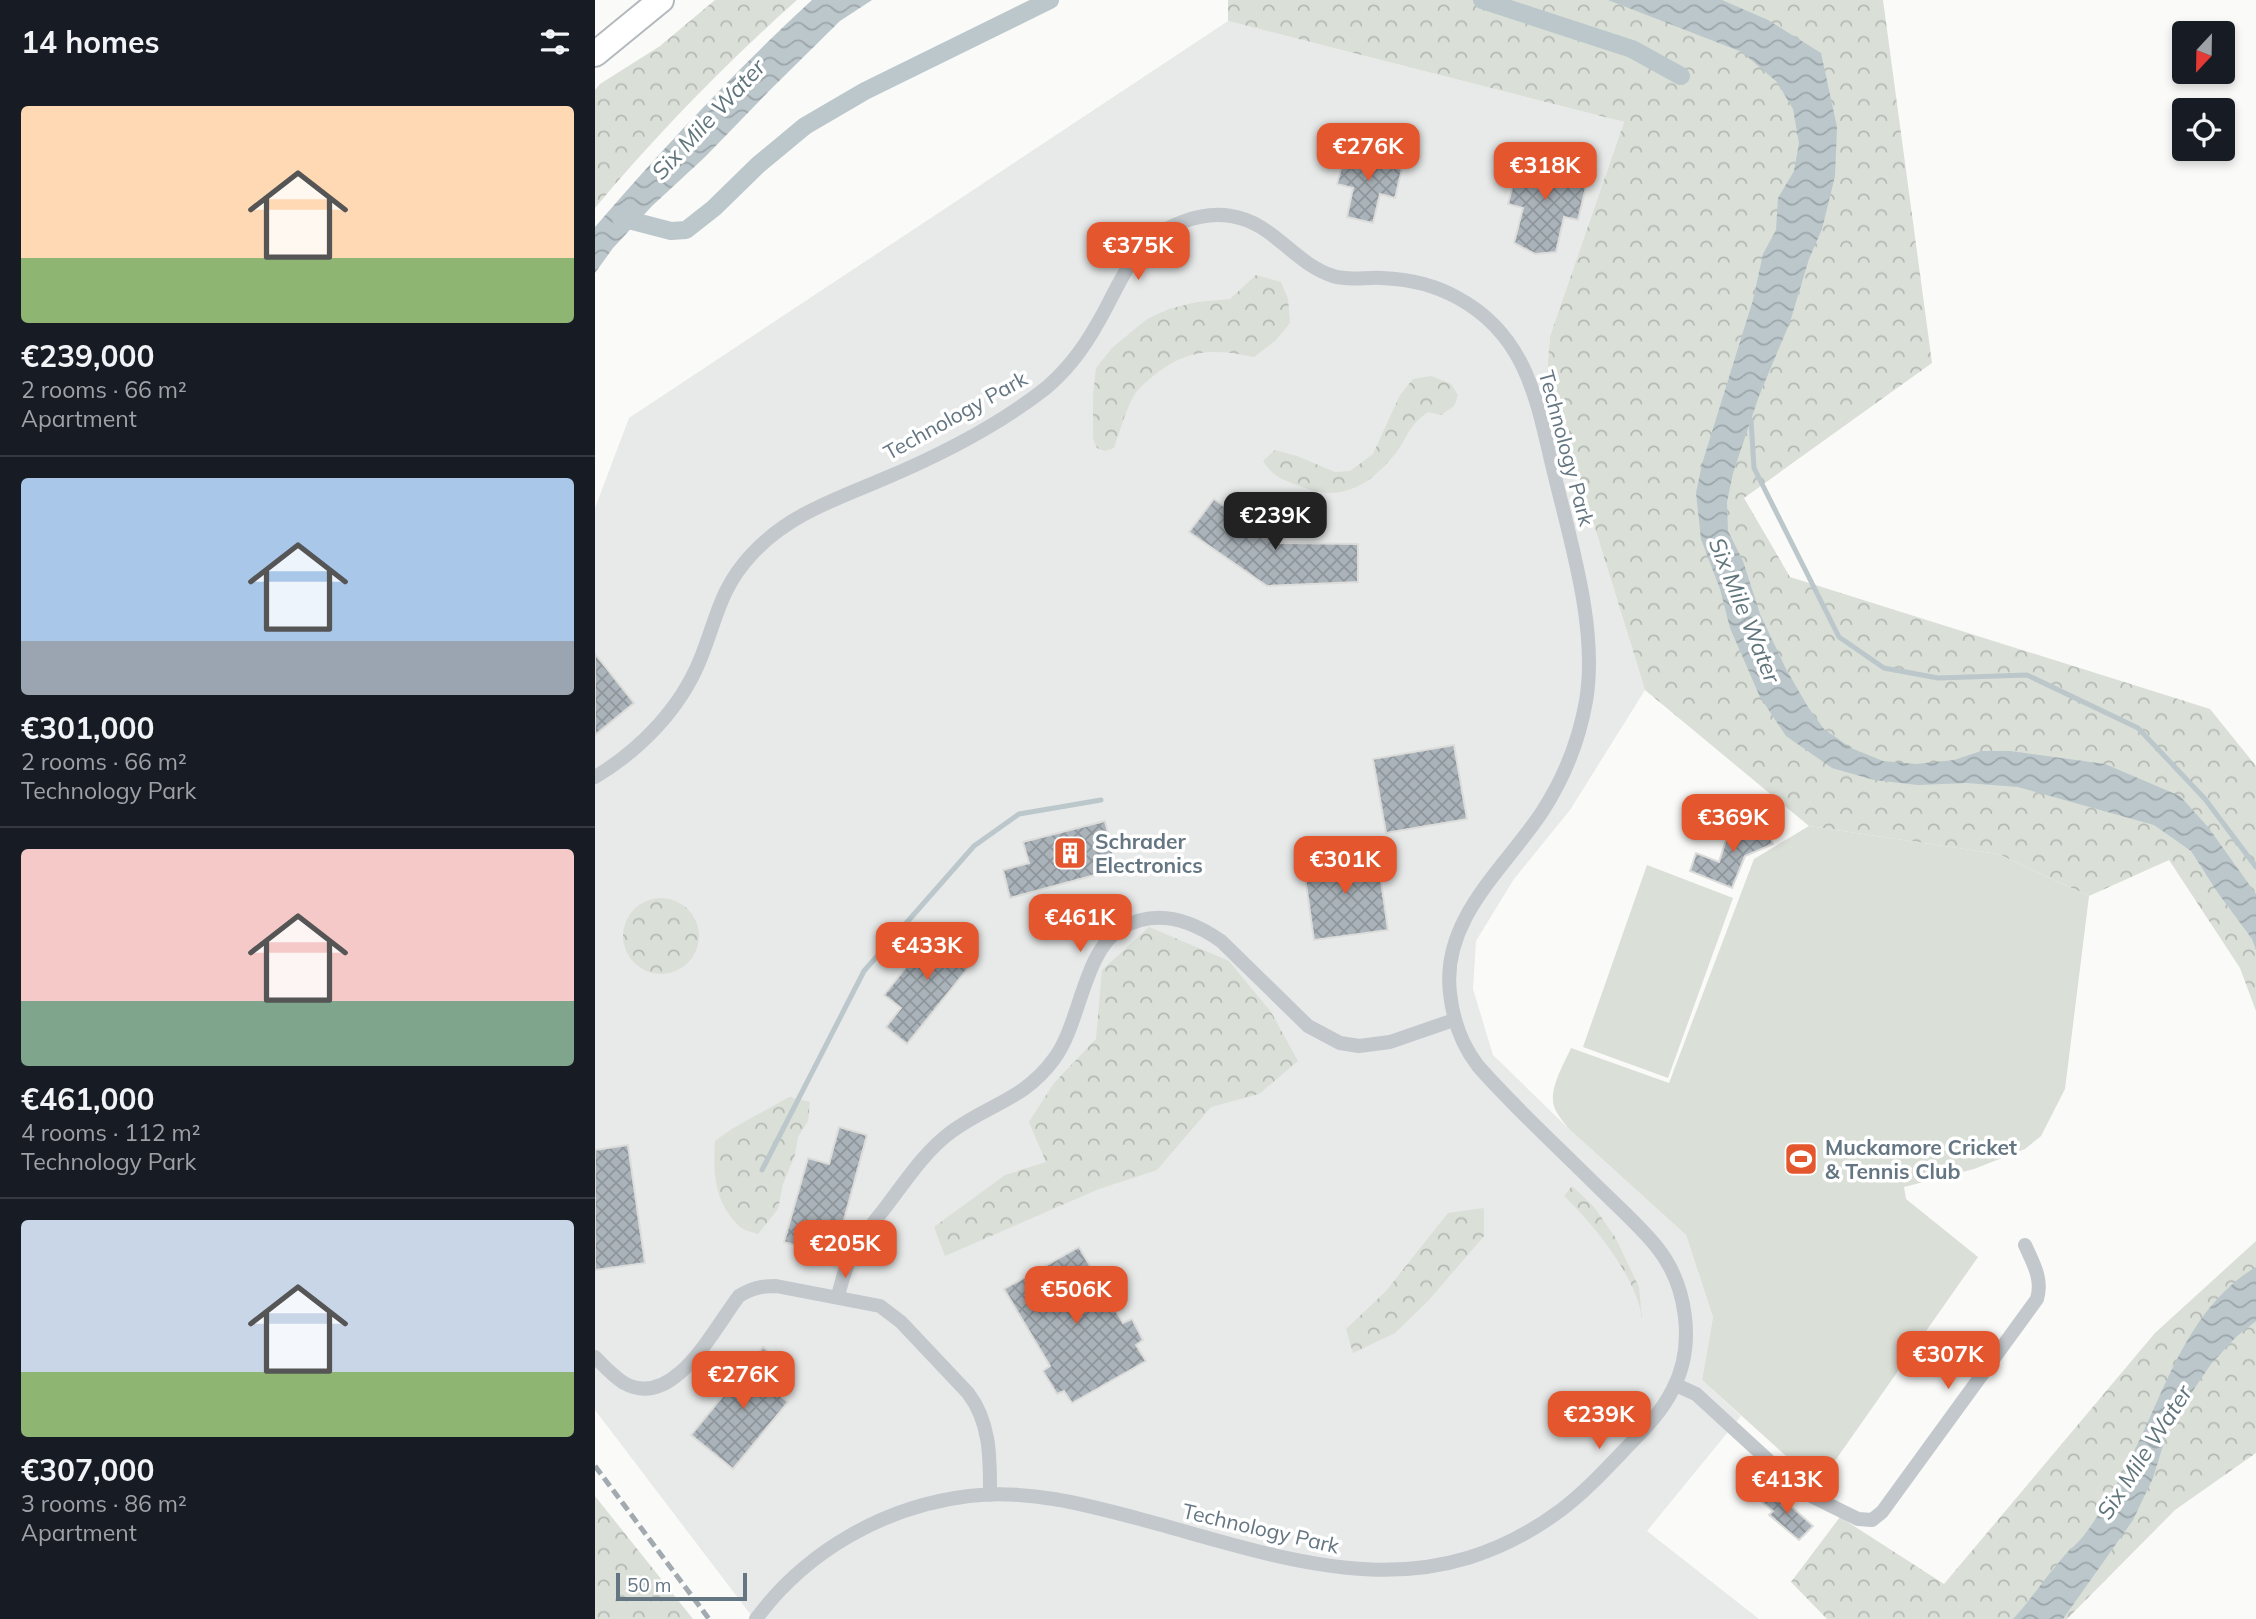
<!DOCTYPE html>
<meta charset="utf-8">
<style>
body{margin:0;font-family:Mulish,sans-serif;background:#20242c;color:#f1f3f6;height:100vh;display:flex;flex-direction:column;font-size:26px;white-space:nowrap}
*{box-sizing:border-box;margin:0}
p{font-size:23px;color:#9ea1a6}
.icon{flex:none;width:38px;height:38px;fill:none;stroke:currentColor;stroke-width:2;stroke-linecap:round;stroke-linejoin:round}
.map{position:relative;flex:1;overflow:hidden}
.sheet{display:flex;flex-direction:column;background:#171b24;width:595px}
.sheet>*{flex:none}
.needle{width:46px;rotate:202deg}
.buttons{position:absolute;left:1577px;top:21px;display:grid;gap:14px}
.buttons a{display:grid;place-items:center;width:63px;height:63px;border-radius:7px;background:#171b24;box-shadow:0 4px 10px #0003;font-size:35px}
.scale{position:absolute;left:21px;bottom:18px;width:131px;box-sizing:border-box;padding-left:7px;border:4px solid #657683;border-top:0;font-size:19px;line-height:24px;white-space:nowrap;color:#657683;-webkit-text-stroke:5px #fff;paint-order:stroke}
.price{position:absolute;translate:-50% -60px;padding:0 16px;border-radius:14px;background:#e4572e;color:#fff;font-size:23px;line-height:46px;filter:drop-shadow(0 2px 4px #0008)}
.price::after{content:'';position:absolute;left:50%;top:42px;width:21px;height:16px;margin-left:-10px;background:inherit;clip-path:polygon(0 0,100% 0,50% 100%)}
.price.active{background:#222;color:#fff}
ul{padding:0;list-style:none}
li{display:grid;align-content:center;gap:14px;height:371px;padding:0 21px}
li+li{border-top:2px solid #363941}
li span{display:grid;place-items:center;height:217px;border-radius:7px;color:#555}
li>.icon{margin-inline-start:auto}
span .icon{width:126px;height:126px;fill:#fffc;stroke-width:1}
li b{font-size:30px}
h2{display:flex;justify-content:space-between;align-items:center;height:84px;padding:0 21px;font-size:30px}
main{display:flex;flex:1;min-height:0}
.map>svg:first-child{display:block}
.built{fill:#e8e9e9}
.forest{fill:url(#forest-crowns)}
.park{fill:#dadfd7}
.water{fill:url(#water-waves)}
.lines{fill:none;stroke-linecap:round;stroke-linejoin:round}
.stream{stroke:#bbc7cb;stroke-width:5}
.canal{stroke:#bbc7cb;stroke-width:18}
.building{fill:url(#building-cross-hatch);stroke:#dcdcda;stroke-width:2}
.highway-casing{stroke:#b4b9bd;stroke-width:28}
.street{stroke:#c3c8cc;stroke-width:14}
.highway{stroke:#fff;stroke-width:24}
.rail{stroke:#a2aab0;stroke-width:5;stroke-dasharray:10 5;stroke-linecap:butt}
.labels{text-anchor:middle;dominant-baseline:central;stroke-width:7;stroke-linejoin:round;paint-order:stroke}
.street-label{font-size:21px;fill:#657683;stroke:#fff}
.poi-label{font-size:21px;font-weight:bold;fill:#657683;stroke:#fff;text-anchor:start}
.water-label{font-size:23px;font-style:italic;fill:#60757c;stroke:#fff}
</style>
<main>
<section class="sheet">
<h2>14 homes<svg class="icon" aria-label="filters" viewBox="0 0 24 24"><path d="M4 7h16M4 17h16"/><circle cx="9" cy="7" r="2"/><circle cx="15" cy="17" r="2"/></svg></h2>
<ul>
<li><span style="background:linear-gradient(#ffd9b3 70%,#8fb573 0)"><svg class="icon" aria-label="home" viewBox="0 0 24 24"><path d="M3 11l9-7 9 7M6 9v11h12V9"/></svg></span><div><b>€239,000</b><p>2 rooms · 66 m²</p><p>Apartment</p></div></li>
<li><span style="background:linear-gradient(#a9c7e8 75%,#9aa5b1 0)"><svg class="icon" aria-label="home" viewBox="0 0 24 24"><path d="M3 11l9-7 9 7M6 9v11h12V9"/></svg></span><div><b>€301,000</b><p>2 rooms · 66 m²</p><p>Technology Park</p></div></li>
<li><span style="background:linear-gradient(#f6c9c9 70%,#7fa58c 0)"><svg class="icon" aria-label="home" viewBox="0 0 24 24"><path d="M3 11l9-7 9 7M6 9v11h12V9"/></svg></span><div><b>€461,000</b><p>4 rooms · 112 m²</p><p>Technology Park</p></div></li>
<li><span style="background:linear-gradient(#c9d6e8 70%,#8fb573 0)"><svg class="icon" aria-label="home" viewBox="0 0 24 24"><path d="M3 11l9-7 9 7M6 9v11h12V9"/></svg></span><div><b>€307,000</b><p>3 rooms · 86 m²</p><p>Apartment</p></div></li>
</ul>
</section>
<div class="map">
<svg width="1661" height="1619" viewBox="0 0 1661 1619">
<defs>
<pattern id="forest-crowns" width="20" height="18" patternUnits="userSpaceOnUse" patternTransform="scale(1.75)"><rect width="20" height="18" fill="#dadfd7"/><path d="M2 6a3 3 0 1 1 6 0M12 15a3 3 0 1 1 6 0" fill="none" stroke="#b4b9b4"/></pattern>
<pattern id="water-waves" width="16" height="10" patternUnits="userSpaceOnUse" patternTransform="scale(1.75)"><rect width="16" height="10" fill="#bbc7cb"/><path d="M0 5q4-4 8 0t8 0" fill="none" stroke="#9ca6aa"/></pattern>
<pattern id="building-cross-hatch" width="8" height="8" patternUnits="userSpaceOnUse" patternTransform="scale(1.75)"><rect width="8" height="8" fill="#aab3b9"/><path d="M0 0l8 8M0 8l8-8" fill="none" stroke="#8e969c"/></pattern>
</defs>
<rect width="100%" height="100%" fill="#fafaf8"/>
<path class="built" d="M633 21 1029 122 955 336 952 373 1050 690 975 810 919 879 881 941 878 989 898 1055 973 1128 1091 1235 1118 1317 1107 1380 1146 1416 1052 1531 1164 1619H159L0 1410V508L34 418Z"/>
<path class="forest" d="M120 0H202C129 65 62 134 0 208V90L5 84 65 46Z
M633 0H1288L1337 363 1149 498 1195 577 1615 709 1661 766V1011L1645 968 1574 860 1494 896 1403 854 1214 826 1050 690 952 373 955 336 1029 122 633 21Z
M661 275 686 282 693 299 695 323 680 341 659 357C618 348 590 349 557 377 550 383 543 388 538 397 530 412 525 431 519 448L510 451 502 448 498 439V394L501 368 517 348 552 319 574 309 602 302 635 299Z
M836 376 856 384 863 395 859 406 846 415 833 412C812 427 814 436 800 454 775 485 746 503 707 487 689 480 679 478 668 461L680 450 702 456 740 472 755 471 778 454 805 395 818 379Z
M28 936a38 38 0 1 1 76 0a38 38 0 1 1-76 0Z
M554 927 634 961 676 1012 703 1061 664 1094 616 1107 562 1170 504 1189 350 1256 339 1227 410 1175 451 1162 434 1122 459 1083 501 1039 507 970Z
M194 1097 215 1102 213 1121 203 1137 200 1155 188 1184 183 1209 163 1234C157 1232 147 1230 143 1225 119 1201 118 1172 120 1141 143 1123 169 1112 194 1097Z
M977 1186 999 1207 1020 1237 1044 1287 1047 1319C1043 1279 998 1223 969 1196Z
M889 1208V1236L833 1301 800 1333 758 1353 751 1329 791 1291 853 1213Z
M1661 1241V1453L1580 1510 1472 1619H1232L1196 1582 1245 1517 1349 1584 1560 1333Z
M0 1496 98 1619H0Z"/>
<path class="park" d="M1214 826 1403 854 1494 896 1470 1089 1446 1136 1430 1149 1379 1169 1309 1187 1311 1199 1383 1257 1223 1485 1107 1380 1118 1317 1091 1235 973 1128C969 1122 963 1116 960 1109 952 1091 969 1064 976 1048L1074 1083 1159 859Z
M1052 865 1138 898 1073 1078 988 1047Z"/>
<path class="water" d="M217 0H277L245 21 174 91 110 157 57 206 18 248 0 273V227C68 148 140 71 217 0Z
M1013 0H1127L1173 20 1226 53 1242 127 1240 176 1227 229 1214 259 1195 322 1164 396 1138 473 1132 502 1133 531 1148 561 1165 614 1191 669 1213 707 1229 729 1256 748 1288 761 1321 764 1359 760 1386 751H1415L1510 764 1585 796 1613 827 1661 894V950L1657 939 1623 893 1596 851 1559 825 1423 787 1372 783 1323 785 1279 780 1237 768 1191 736 1165 697 1135 628 1125 589 1106 539 1101 493 1107 464 1158 300 1168 254 1181 230 1183 198 1199 171 1204 143 1198 109 1182 82 1147 52Z
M1661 1267V1321L1641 1337 1616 1364 1574 1426 1558 1478 1538 1520 1468 1619H1418C1435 1601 1448 1580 1465 1561 1472 1551 1483 1544 1490 1534 1504 1516 1515 1494 1527 1475 1567 1404 1587 1311 1661 1267Z"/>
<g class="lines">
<path class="stream" d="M1156 420 1159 468 1244 637 1289 668 1343 678 1432 675 1543 728 1610 799 1661 867
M167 1170 269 971 379 846 424 814 506 800"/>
<path class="canal" d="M887 0 1037 49 1086 76
M26 218 76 231 91 230 119 208 163 165 210 126 270 91 455 0"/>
</g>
<path class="building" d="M768 152 796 158 794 166 807 169 800 198 785 194 778 223 752 217 758 188 742 184 749 156 766 159Z
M943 156 980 164 977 175 993 179 983 220 969 217 961 252 940 254 919 243 928 208 913 204 924 159 941 164Z
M619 499 681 543 763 544V582L672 586 594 532Z
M0 654 39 703 0 735Z
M859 745 872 819 791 833 778 759Z
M1169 819 1178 844 1150 856 1137 888 1095 871 1101 853 1124 862 1132 837Z
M510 821 522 869 415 898 408 870 434 863 428 842Z
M782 853 793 930 719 940 708 863Z
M344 926 382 957 312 1044 291 1027 306 1008 289 995Z
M244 1127 272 1135 243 1242 221 1236 217 1250 189 1242 213 1158 234 1164Z
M33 1145 50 1263 0 1270V1150Z
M484 1247 528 1323 537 1319 548 1340 541 1345 551 1361 477 1403 469 1391 462 1394 448 1371 455 1366 409 1289Z
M168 1347 191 1366 175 1387 193 1402 138 1469 96 1435Z
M1178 1490 1218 1526 1204 1540 1174 1515 1178 1511 1167 1502Z"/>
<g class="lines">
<defs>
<path id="highway" d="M0 54 66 0"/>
</defs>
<use href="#highway" class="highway-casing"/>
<path class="street" d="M0 777C45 750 85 709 105 660 122 618 125 588 157 554 193 515 239 500 286 480 341 457 404 425 451 388 471 371 488 349 501 326 527 283 535 241 587 222 603 216 619 213 636 216 678 222 698 263 738 276 754 281 770 277 787 278 814 279 840 285 863 298 927 333 940 391 955 456 972 531 1004 625 991 701 984 741 969 778 947 812 910 868 846 919 855 993 858 1021 866 1044 883 1066 920 1108 961 1145 1000 1184 1020 1204 1043 1224 1061 1246 1092 1284 1101 1344 1078 1389 1067 1411 1051 1428 1034 1445 1012 1468 991 1491 966 1510 826 1614 694 1559 545 1519 489 1504 432 1489 374 1496 290 1506 211 1551 161 1619
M243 1296C247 1281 250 1266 259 1251 267 1236 279 1222 290 1208 310 1182 329 1152 356 1132 394 1104 429 1100 459 1059 486 1023 488 951 527 928 561 908 596 920 626 941L713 1026 745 1043 764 1046 795 1042 859 1020
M0 1357C9 1366 18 1376 29 1383 79 1411 119 1328 144 1296 157 1288 166 1286 181 1286L285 1306 306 1322 373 1393C396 1423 395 1459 395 1495
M1081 1385 1101 1394 1208 1492 1263 1519 1277 1520 1287 1512 1442 1299C1448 1279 1438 1263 1430 1245"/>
<use href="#highway" class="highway"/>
<path class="rail" d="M0 1466 114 1619"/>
</g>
<defs>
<symbol id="building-square" viewBox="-11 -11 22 22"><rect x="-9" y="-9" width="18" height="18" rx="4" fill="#e4572e" stroke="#fff"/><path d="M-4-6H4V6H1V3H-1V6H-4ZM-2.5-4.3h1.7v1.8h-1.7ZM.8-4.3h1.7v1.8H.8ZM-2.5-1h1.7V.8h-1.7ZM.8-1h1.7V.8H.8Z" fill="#fff"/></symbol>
<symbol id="stadium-square" viewBox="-11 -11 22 22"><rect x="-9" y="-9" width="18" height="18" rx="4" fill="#e4572e" stroke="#fff"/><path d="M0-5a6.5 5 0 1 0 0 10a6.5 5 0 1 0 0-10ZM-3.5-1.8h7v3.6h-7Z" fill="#fff"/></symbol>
</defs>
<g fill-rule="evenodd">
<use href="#building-square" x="456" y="834" width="38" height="38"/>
<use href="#stadium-square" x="1187" y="1140" width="38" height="38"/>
</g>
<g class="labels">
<g class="street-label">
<text transform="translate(360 415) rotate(-29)">Technology Park</text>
<text transform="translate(972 448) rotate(75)">Technology Park</text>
<text transform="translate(666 1528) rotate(13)">Technology Park</text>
</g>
<g class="poi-label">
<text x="500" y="841">Schrader<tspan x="500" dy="24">Electronics</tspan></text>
<text x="1230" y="1147">Muckamore Cricket<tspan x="1230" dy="24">&amp; Tennis Club</tspan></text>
</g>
<g class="water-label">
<text transform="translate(113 119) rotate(-47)">Six Mile Water</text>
<text transform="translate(1150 610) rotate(68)">Six Mile Water</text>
<text transform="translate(1549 1452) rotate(-57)">Six Mile Water</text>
</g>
</g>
</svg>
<div class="buttons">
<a><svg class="needle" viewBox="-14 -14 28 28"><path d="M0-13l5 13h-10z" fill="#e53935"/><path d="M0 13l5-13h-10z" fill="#9ea1a6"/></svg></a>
<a><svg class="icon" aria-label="locate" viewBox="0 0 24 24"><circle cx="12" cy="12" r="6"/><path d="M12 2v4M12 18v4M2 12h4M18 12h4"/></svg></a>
</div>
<div class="scale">50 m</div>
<b class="price" style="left:773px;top:183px">€276K</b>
<b class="price" style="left:950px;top:202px">€318K</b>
<b class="price" style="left:543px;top:282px">€375K</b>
<b class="price active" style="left:680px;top:552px">€239K</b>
<b class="price" style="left:1138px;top:854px">€369K</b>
<b class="price" style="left:750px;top:896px">€301K</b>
<b class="price" style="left:485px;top:954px">€461K</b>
<b class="price" style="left:332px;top:982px">€433K</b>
<b class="price" style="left:250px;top:1280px">€205K</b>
<b class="price" style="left:481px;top:1326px">€506K</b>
<b class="price" style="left:1353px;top:1391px">€307K</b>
<b class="price" style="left:148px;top:1411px">€276K</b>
<b class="price" style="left:1004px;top:1451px">€239K</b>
<b class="price" style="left:1192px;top:1516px">€413K</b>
</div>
</main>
